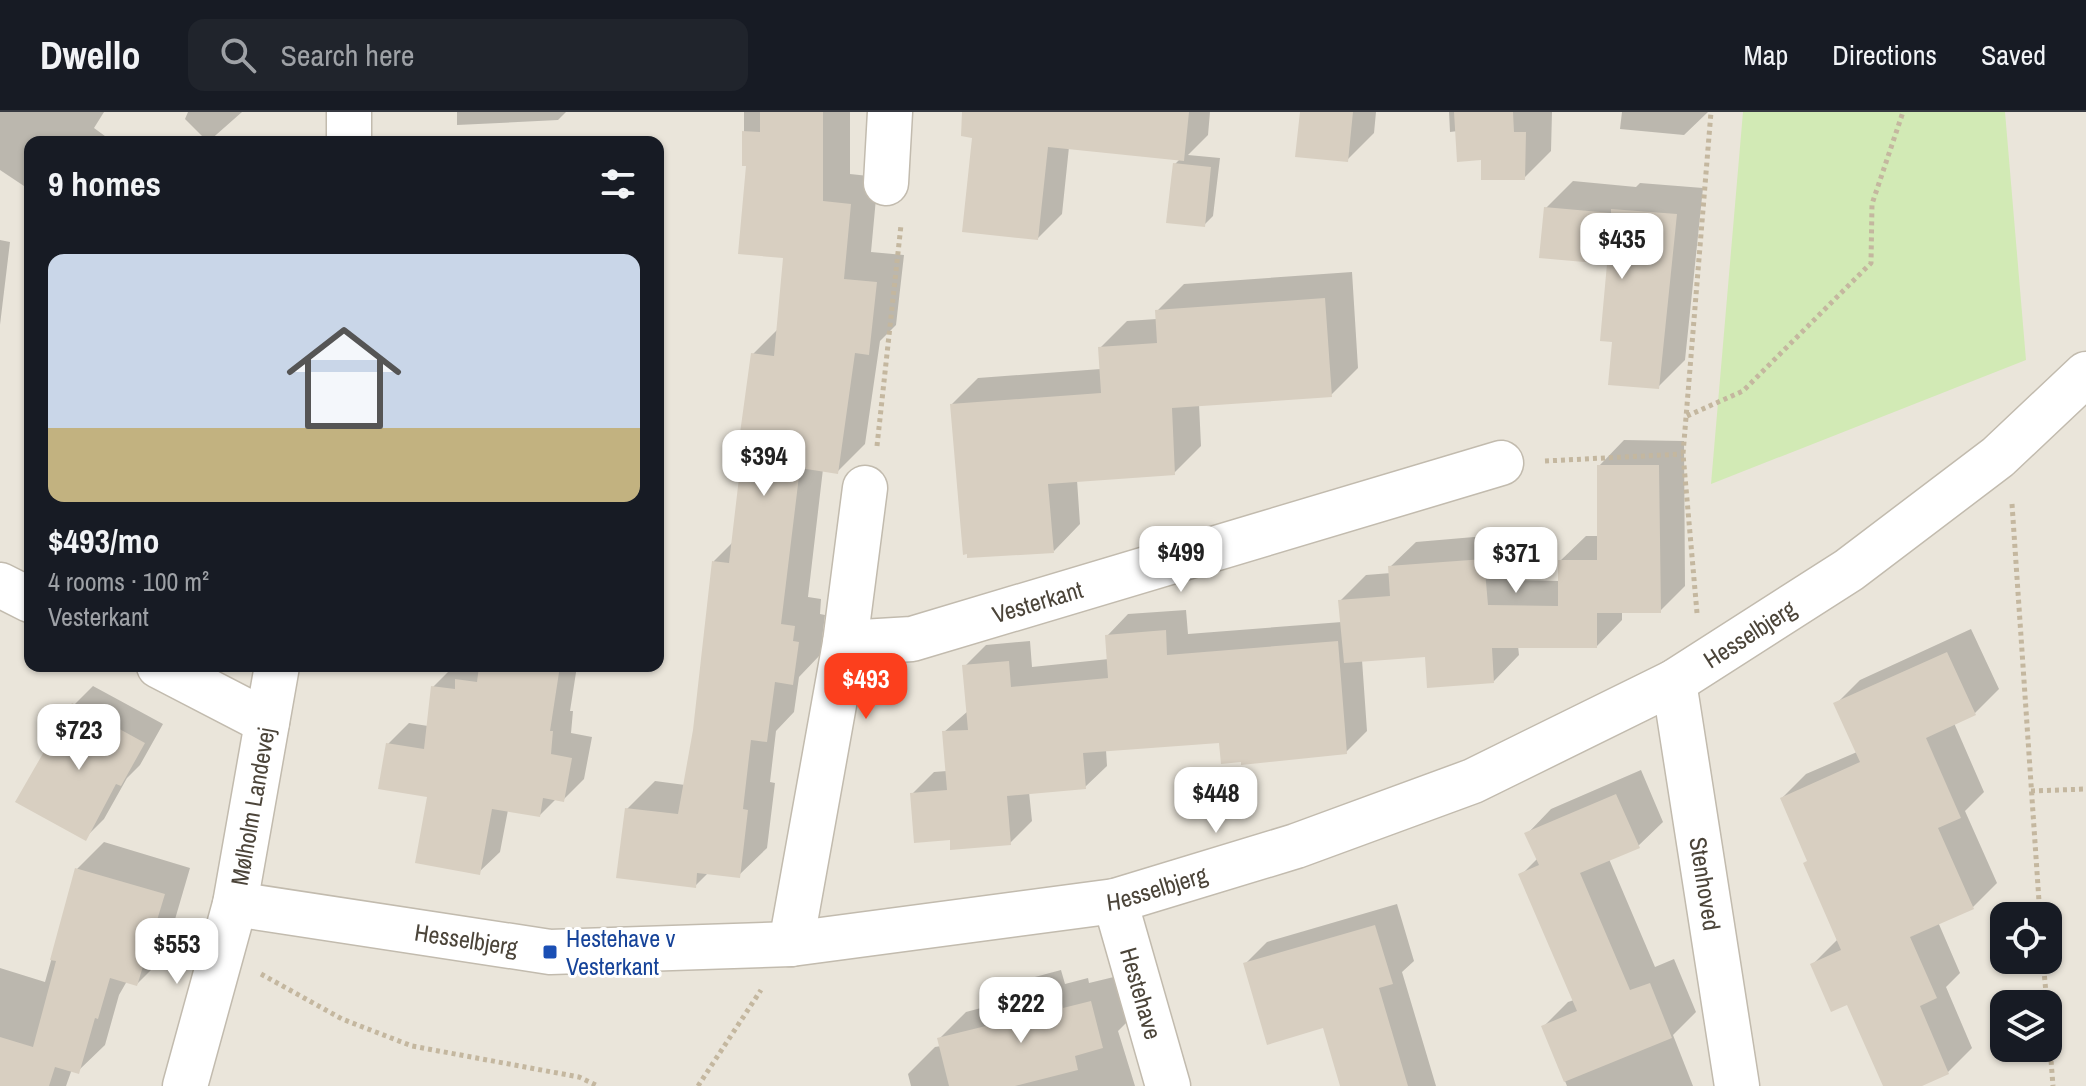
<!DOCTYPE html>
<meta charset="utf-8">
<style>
body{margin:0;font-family:"Archivo Narrow",sans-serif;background:#20242c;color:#f1f3f6;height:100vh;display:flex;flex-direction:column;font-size:30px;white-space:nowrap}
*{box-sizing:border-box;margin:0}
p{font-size:26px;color:#9ea1a6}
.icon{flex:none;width:44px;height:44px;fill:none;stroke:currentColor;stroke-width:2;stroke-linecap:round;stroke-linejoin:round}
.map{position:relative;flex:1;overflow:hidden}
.details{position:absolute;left:24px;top:24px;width:640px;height:536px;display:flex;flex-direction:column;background:#171b24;border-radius:16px;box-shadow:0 2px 6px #0004}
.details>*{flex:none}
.fabs{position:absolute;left:1990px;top:790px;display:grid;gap:16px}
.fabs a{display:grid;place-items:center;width:72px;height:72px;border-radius:16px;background:#171b24;box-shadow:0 2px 6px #0004;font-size:40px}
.price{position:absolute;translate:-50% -68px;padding:0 18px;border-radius:16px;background:#fff;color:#222;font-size:26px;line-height:52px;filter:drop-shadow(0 2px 4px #0008)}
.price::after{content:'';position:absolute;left:50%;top:48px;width:24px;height:18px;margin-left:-12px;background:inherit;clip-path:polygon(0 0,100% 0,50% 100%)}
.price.on{background:#fc3f1d;color:#fff}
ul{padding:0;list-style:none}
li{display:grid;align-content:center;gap:16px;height:424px;padding:0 24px}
li span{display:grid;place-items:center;height:248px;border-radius:16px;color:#555}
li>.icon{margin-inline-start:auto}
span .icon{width:144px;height:144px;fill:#fffc;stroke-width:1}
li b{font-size:34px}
h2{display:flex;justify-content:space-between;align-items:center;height:96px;padding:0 24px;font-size:34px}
header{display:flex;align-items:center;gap:48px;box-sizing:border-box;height:112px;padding:0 40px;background:#171b24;border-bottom:2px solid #363941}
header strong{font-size:38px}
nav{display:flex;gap:44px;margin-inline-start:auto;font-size:28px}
.search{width:560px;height:72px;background:#20242c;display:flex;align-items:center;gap:20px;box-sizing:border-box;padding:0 28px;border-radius:16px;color:#9ea1a6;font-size:30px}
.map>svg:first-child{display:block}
.residential{fill:#eae5da;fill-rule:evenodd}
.green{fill:#d2eab5}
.shadow{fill:#0003}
.building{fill:#d8cfc1}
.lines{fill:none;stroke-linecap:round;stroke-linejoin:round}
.minor-casing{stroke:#c2bbae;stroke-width:47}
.path{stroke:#c4b79f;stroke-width:5;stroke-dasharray:4 4;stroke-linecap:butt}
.minor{stroke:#fff;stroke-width:44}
.transit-dot{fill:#1a4fb4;stroke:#fff;stroke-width:3}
.labels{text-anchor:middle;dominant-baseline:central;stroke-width:6;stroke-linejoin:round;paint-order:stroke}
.street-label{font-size:24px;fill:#4b4439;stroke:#fff}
.transit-label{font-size:24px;fill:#164399;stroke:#fff;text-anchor:start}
</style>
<header>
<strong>Dwello</strong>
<div class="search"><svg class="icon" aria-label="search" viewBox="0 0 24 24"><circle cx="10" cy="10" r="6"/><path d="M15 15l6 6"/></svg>Search here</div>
<nav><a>Map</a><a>Directions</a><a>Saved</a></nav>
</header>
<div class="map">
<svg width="2086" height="974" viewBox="0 0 2086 974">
<rect width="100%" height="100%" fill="#f6f3ec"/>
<path class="residential" d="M0 0H2086V974H0ZM30 30H658V554H30ZM2004 804H2048V848H2004ZM2004 892H2048V936H2004Z"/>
<path class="green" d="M1743 0H2005L2026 248 1711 372Z"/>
<path class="shadow" d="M0 0H104L94 16 109 27 107 30H30V78L0 58Z
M188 0H242L208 30 185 7Z
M457 0H566L558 8 457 13Z
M744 0H850V62L878 65 871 140 904 143 896 213 880 229 865 332 838 359 823 357 808 485 821 487 820 502 825 503 820 543 799 565 794 600 776 619 770 670 775 671 767 736 739 763 709 760 695 774 627 697 655 669 685 673 694 619 714 449 734 429 753 242 778 217 785 145 748 52H744Z
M977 0H1210L1208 23 1188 43 1220 46 1213 104 1204 113 1175 52 1181 46 1069 35 1062 102 1038 126Z
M1302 0H1376L1374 21 1347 48Z
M1449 0H1552L1551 39 1524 66 1483 46 1458 19 1450 20Z
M1622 0H1708L1684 23 1620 17Z
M1573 69 1636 75 1640 71 1703 76 1685 248 1658 275 1614 228 1609 150 1546 96Z
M0 128 10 130 0 213Z
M1352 160 1358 256 1331 283 1199 292 1201 334 1174 361 1077 368 1080 412 1054 439 952 292 978 266 1101 257 1100 236 1127 209 1157 207V199L1184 172Z
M1624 328 1684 329 1685 474 1660 499H1622V508L1597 534H1518L1519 543 1494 569 1426 543 1362 548 1367 619 1346 640 1221 629 1106 638 1107 654 1085 675 1029 680 1032 709 1010 731 951 726 912 682 934 660 947 659 944 620 968 599 965 554 986 533 1030 529 1032 555 1109 547 1107 524 1128 502 1186 498 1188 522 1342 510 1340 489 1366 463 1391 461 1390 455 1416 430 1509 422 1513 468 1560 469V449L1586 424H1599V354Z
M1971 517 1999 577 1975 601 1954 611 1984 680 1965 699 1997 771 1973 795 1938 810 1960 861 1946 875 1972 936 1948 960 1917 974H1885L1848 890 1813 852 1837 828 1809 747 1782 686 1806 662 1857 640 1836 592 1860 568Z
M454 554 469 556 471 554H577L570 599H573L571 621 592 625 584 667 563 688 556 687 540 703 508 698 500 740 479 760 429 683 388 632 409 611 428 614 433 575Z
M93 574 163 612 140 653 127 666 104 707 85 726 74 593Z
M1641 658 1663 710 1638 734 1609 747 1655 855 1674 847 1696 900 1673 923 1693 974H1567L1543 915 1568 890 1574 888 1521 763 1538 746 1527 722 1551 697Z
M104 730 190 756 164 845 137 872 127 869 119 883 105 933 78 959 72 957 66 974H0V856L45 870 77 757Z
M1397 792 1414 849 1402 860 1436 974H1343L1324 914 1245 852 1267 830Z
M1061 858 1065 872 1088 866 1089 871 1118 864 1129 908 1118 919 1135 974H911L908 962 935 935 941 934 939 927 966 900 996 892 1020 869Z"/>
<path class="building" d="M760 0H823V89L851 92 844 167 877 170 869 243 855 241 838 362 800 356 781 512 795 514 793 529 799 530 793 573 775 570 767 630 751 628 743 697 748 698 740 766 697 761 696 776 616 766 625 696 678 702 693 618 712 449 729 451 739 366 734 365 751 241 774 244 783 146 738 142 746 54H742V19L760 20Z
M962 0H1189L1184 49 1048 35 1038 128 962 120 972 26 961 24Z
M1300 0H1353L1348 50 1295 45Z
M1454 0H1513L1514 20H1526L1525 68H1481V48L1457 50Z
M1173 51 1211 55 1205 115 1166 111Z
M1544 95 1611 101V97L1677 102 1659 277 1608 273 1612 230 1600 229 1607 152 1539 146Z
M1325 186 1332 285 1172 296 1175 363 1048 372 1054 441 967 446V442L963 443 950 292 1101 281 1098 235 1157 231 1155 198Z
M1597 353H1659L1661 501H1597V536H1492L1494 571 1427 576 1425 545 1344 551 1338 488 1390 484 1388 454 1484 447 1488 493 1558 494V448H1597Z
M1166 518 1167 543 1338 529 1347 642 1241 653V650L1221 652 1219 631 1083 641 1086 677 1007 684 1011 733 950 738V728L914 731 910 681 947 678 942 619 968 618 962 553 1009 549 1011 575 1108 566 1105 523Z
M1947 540 1976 603 1926 626 1961 706 1938 716 1974 797 1910 825 1937 886 1920 894 1949 962 1922 974H1883L1847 893 1831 900 1810 852 1841 838 1803 751 1807 749 1780 686 1860 650 1833 591Z
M479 554H560L550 619H553L551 642 572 646 564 690 543 686 540 705 492 697 480 763 415 751 427 685 378 677 386 631 424 637 431 574 455 577V567L477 570Z
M72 591 145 631 121 674 116 672 86 729 15 690Z
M1616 682 1640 736 1580 761 1630 878 1650 871 1672 926 1564 970 1541 914 1577 899 1518 762 1539 753 1524 721Z
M75 756 165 782 137 874 110 866 98 907 95 906 79 962 55 955 49 974H0V925L33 935 56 849 50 848Z
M1375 813 1393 872 1379 876 1408 974H1340L1323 916 1267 933 1243 851Z
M1035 884 1038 898 1062 892 1063 896 1091 889 1103 936 1075 944 1078 958 1015 974H949L937 926 994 912 991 895Z"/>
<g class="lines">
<defs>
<g id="minor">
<path d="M349 0V30"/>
<path d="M886 71 890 0"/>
<path d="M0 473 30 488"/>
<path id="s1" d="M845 531 912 527 1501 351"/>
<path d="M159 554 267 610"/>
<path id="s2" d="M1674 570 1737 974"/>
<path id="s3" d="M1115 789 1168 974"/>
<path id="s4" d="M235 792 550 840 791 832 1115 789 1296 734 1473 669 1674 570 1849 458 1998 345 2086 262"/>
<path d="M791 832 845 531 865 376"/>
<path id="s5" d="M185 974 235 792 277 554"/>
</g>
</defs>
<use href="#minor" class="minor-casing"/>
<path class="path" d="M1687 304 1743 279 1871 151 1872 92 1903 0
M877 334 901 113
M1545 349 1683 342
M2012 392 2040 804
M1697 501 1683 342 1711 0
M2031 679 2086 677
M2043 848 2047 892
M261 862 342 907 412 934 579 965 598 974
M2048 909 2053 974
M698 974 761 878"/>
<use href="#minor" class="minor"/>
</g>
<rect class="transit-dot" x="542" y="832" width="16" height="16" rx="4"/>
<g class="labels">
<g class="street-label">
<text stroke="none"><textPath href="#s1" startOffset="198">Vesterkant</textPath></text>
<text stroke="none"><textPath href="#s4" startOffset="1578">Hesselbjerg</textPath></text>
<text stroke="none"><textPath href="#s5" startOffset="288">Mølholm Landevej</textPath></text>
<text stroke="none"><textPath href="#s2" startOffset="204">Stenhoved</textPath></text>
<text stroke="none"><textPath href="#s4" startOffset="930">Hesselbjerg</textPath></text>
<text stroke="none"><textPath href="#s4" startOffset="234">Hesselbjerg</textPath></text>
<text stroke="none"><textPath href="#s3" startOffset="96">Hestehave</textPath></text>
</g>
<g class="transit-label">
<text x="566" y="826">Hestehave v<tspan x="566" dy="28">Vesterkant</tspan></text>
</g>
</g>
</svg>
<div class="fabs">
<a><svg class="icon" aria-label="locate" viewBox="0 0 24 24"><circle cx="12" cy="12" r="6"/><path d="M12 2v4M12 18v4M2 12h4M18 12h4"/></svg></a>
<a><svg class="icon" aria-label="layers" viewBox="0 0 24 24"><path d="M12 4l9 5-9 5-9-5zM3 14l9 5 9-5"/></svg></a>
</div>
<b class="price" style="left:1622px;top:169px">$435</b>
<b class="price" style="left:764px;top:386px">$394</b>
<b class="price" style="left:1181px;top:482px">$499</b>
<b class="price" style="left:1516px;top:483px">$371</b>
<b class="price on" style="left:866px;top:609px">$493</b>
<b class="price" style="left:79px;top:660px">$723</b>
<b class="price" style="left:1216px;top:723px">$448</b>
<b class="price" style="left:177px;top:874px">$553</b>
<b class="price" style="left:1021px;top:933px">$222</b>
<section class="details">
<h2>9 homes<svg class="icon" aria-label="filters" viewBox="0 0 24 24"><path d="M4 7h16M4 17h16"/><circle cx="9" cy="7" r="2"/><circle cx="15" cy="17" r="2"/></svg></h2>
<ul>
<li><span style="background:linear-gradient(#c9d6e8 70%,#c2b280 0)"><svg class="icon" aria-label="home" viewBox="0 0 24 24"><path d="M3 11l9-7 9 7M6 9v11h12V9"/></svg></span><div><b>$493/mo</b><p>4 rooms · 100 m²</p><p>Vesterkant</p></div></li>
</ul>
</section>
</div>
